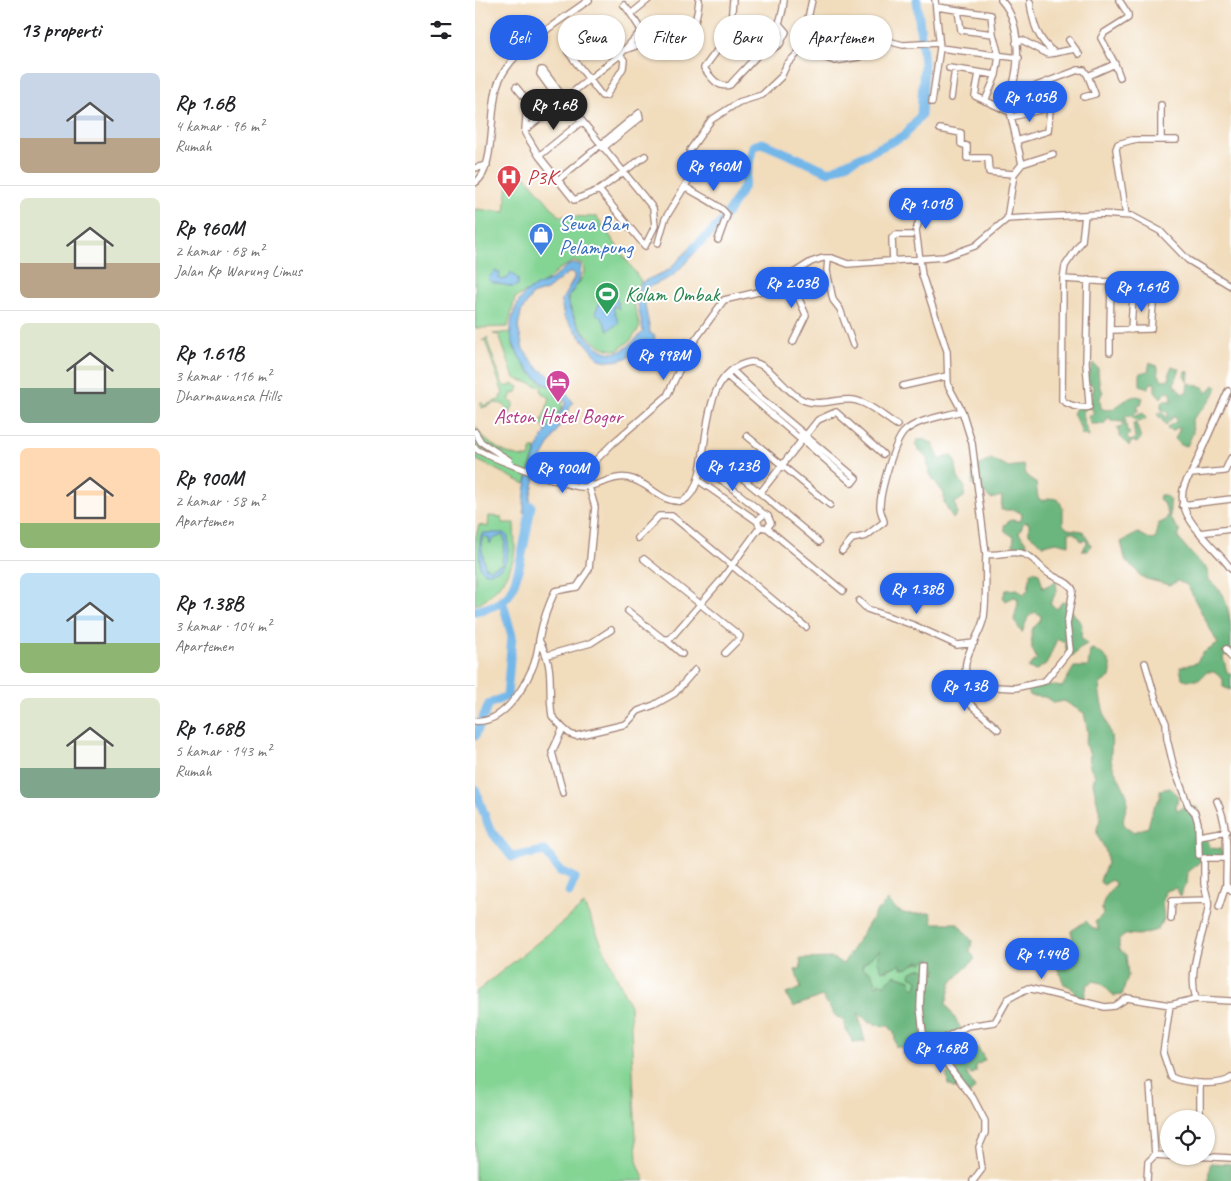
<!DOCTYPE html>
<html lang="id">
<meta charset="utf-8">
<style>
body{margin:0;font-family:Caveat,sans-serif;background:#f2f2f2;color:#202124;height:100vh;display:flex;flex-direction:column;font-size:19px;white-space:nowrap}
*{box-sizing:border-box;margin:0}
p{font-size:16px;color:#757577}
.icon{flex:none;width:28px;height:28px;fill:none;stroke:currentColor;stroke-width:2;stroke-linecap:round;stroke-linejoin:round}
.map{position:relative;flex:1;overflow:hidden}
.details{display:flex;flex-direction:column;background:#fff;width:475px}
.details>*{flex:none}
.top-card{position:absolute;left:15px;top:15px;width:475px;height:45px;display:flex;gap:10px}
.fabs{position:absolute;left:685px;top:1110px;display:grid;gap:10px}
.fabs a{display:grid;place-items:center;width:55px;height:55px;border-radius:50%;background:#fff;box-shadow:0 1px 4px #0004;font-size:25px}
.price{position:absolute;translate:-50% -42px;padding:0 11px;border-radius:18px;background:#2563eb;color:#fff;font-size:16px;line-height:32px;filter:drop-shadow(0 1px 2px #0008)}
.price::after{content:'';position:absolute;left:50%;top:30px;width:15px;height:11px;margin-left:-8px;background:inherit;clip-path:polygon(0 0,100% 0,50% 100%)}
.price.active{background:#222;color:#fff}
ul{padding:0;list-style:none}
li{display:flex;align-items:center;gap:15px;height:125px;padding:0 20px}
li+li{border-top:1px solid #e0e0e0}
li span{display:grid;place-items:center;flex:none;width:140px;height:100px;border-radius:8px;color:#555}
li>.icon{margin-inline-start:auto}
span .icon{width:60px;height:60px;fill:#fffc;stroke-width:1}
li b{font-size:21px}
h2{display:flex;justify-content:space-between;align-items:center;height:60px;padding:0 20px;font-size:21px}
.tag{padding:0 18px;border-radius:22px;background:#fff;box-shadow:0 1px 4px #0004;font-size:18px;line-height:45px}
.tag.active{background:#2563eb;color:#fff}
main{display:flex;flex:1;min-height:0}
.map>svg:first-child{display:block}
.green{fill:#84d494;stroke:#677a60}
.forest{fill:#6bb67e;stroke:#5a6a54;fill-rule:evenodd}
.water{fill:#73b7e9;stroke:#5e6b8a;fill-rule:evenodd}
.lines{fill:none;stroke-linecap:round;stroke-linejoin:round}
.river{stroke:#73b7e9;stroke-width:9}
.street-casing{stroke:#9e7e74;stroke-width:8}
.street{stroke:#fff;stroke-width:5.5}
.labels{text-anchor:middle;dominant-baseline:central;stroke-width:4;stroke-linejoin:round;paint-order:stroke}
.health-label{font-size:21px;fill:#be3a42;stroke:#fff;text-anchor:start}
.shop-label{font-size:21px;fill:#366cbe;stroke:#fff;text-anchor:start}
.leisure-label{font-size:21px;fill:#27864d;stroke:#fff;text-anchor:start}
.hotel-label{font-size:21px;fill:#b23c85;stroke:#fff}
</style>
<main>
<section class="details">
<h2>13 properti<svg class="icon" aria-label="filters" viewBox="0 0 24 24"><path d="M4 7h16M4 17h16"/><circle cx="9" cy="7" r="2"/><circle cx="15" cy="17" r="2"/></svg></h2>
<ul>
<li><span style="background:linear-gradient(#c9d6e8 65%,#b9a48a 0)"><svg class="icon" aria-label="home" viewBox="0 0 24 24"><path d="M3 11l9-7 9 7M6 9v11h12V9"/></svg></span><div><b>Rp 1.6B</b><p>4 kamar · 96 m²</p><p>Rumah</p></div></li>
<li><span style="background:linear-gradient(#dfe7d0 65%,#b9a48a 0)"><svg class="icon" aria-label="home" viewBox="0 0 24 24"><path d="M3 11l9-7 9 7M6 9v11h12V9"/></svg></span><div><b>Rp 960M</b><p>2 kamar · 68 m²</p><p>Jalan Kp Warung Limus</p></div></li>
<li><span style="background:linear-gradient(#dfe7d0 65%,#7fa58c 0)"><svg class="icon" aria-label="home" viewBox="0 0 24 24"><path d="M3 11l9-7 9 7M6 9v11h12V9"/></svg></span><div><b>Rp 1.61B</b><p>3 kamar · 116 m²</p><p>Dharmawansa Hills</p></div></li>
<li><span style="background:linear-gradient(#ffd9b3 75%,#8fb573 0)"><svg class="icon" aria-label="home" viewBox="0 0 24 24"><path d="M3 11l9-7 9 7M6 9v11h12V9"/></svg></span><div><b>Rp 900M</b><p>2 kamar · 58 m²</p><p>Apartemen</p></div></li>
<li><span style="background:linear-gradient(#bfe0f5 70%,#8fb573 0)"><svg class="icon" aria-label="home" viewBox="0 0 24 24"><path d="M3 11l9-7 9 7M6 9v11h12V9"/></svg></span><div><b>Rp 1.38B</b><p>3 kamar · 104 m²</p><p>Apartemen</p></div></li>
<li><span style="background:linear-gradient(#dfe7d0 70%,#7fa58c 0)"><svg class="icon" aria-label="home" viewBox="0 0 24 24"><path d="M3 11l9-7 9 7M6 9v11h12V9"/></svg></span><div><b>Rp 1.68B</b><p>5 kamar · 143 m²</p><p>Rumah</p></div></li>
</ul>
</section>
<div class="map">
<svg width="756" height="1181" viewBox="0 0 756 1181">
<rect width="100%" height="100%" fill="#fff"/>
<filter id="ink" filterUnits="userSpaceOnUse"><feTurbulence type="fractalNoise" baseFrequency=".02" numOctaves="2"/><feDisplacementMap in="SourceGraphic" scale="10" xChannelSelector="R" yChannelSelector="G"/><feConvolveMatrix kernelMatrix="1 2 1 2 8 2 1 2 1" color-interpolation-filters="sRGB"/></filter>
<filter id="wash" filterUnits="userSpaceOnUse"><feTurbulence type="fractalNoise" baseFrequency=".0096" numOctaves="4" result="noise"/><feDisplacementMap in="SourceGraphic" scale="20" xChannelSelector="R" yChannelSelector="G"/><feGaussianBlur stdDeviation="1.12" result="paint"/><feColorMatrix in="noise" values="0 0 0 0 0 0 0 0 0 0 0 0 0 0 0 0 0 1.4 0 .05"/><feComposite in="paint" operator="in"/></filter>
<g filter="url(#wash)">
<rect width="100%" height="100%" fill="#f1dcbc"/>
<path class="green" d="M34 171 47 172 84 216 122 217 166 281 158 300 165 327 156 340 143 350C119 352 95 319 93 297L105 281 109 272 108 264 100 261 84 269 72 281 40 298 33 327 0 328V209L30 212Z
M36 332 39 348 52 370 68 384 78 387 88 400 87 408 71 431 66 424 75 398 67 393 66 387 39 378 24 335 18 334Z
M13 337 12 340 27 383 31 387 39 384 44 387 41 394 37 393 34 401 39 403 35 414 28 404 20 403 7 408 4 403 7 402 8 406 26 399 25 396 28 394 10 340 7 341Z
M0 428H2C8 443 37 459 54 457L57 449H61L50 484 0 459Z
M14 516 27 517V523H39C39 534 41 546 39 556 35 575 18 597 0 605V539L4 525 13 527Z
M109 905 155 1006 162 1161 170 1181H0V993Z
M405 950 411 971 423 964 435 966 455 958 462 970 435 976 443 980 441 988 436 986 435 980 420 975 417 980 402 987 387 968 388 964Z"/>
<path class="forest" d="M675 362 683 367V373L687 380 695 379 694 373 697 366 705 369 699 384 708 394 712 391 713 383 709 375 711 371 714 372 713 383 728 387 732 393 739 385 742 387C738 401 726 410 717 420L718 433 712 446 706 445 700 439 705 428H701L698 431 693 430 692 427 702 421 699 416 691 425 682 414 686 412 693 418V413L686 409V403L689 400 697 401 696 393 691 391 686 398 680 391V383H676L673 388 665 385V373L673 371Z
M618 363 623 368C623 375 624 381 625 388L628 391 625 398 626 408C641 417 652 389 668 398L666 404 662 406 664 410 659 413 661 416 668 413 671 419 663 422 655 415 650 417 652 431 655 433 652 437 653 440 657 441 660 438 658 423H661L666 438 662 443 657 441 654 446 645 436 642 428 647 426 648 422 637 421 634 417 629 424H616L613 417 618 414V410L613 407C601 414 613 428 614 437L606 434 605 427 598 414 602 406 615 402 619 387 611 381Z
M448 439 457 443 465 460 476 455 480 459 483 478 490 487 489 497 480 503 482 513 478 519 469 502V494L454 473 452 459 440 445 442 440Z
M516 459 532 467 549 465 551 474 561 483 563 498 568 501 573 498 583 499 588 508V525L593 529 608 531 616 545 613 551H607L612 543 611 540 606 541 603 536 597 532 594 533V545L581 542 568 545 554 534V523L549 522 544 533 552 543 550 549 545 550 538 545 539 537 530 531 529 525 536 520 546 521 547 514 540 510H526L527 496 516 499 497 484 498 469Z
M690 495 695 500V518L705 532 703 538C713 549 721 561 733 569L734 580C756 597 756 621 756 651L748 657 752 672 756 674V690L748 687V679L739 672H732L724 680H711L707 678 705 667 721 663 728 653 743 644 712 585 703 581 695 585 671 579 664 575 661 569 651 562 646 542 663 533 677 540 681 538 683 524 691 520 693 514 689 503 684 499 685 495Z
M558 571 564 573 568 588 581 581 582 591 575 604 582 609 587 602 595 601 594 607 607 625 606 637 612 644 605 648 599 655H593C589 648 594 641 582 639L572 663 560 671 553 667 562 659 557 649 556 630 565 621 566 616 560 612 553 617 547 633 539 620 543 603 542 598 539 597 531 601 528 597 531 590 543 589 548 594 553 590 556 572Z
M618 649C631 656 639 662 635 677L625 684C622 695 633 724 636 736 638 745 634 755 637 764 641 774 648 784 652 796 655 807 646 814 649 825L659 832 673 827 678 808 685 798V790L695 788 703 795 701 808 703 811 708 807H723L724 831 730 837 736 848 745 849 749 855 747 857 729 855 727 861 713 872 712 884 708 888 706 897 701 888 690 891 687 903 689 919 682 930 664 935 651 934 644 940V949L651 955 653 976 647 995 639 996 626 983 619 981 612 985 609 999 601 996 596 987 589 984 582 967 589 959 578 949 576 943 582 942 587 946 600 948 596 931 611 921 619 929 624 930 620 922 628 914C624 903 634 892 641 884L636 880 629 885 625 882C626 874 632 868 632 860 632 840 614 839 626 819L618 783 620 775 614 765 615 754 610 743 613 733 609 713 589 701 579 703 570 697 556 696 551 690 554 685 563 687 568 684 587 687 599 667H613L615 650Z
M413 900C427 919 435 913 456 913L458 923H482L497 941 495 951 500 959 476 983 471 1004 492 1038 504 1049 510 1060 501 1066V1072L496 1075 493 1071 491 1072 500 1088 493 1096 484 1087 479 1089 476 1085H473L472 1074 475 1072 450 1038 446 1040 448 1049 438 1055 428 1054 427 1047H421L419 1033 414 1026 400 1025 399 1022H394L383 1013 390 1042H378L371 1030 369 1020 360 1016 347 996 318 1007 311 994 326 988 320 970 326 968 325 959 358 958 368 964 401 912ZM405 950 402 960 407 971 426 964V968H433L444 961 447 963 455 958 462 970 458 972 447 968 436 972 435 976 443 980 441 988 436 986 435 980 420 975 410 984 403 983 402 987 399 984 401 982 396 972 387 968 388 964Z
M735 1163 756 1164V1181H733Z"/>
<path class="water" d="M224 238 229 243 198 276 172 288C166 304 174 317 175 333L180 336 179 341C160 353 147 366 124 359L89 317 86 301 99 279V273H93L72 290 57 295 46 312 43 327 48 349 53 356 64 369 83 381 98 402 64 463 55 498 56 513H49C48 483 59 450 75 425 80 417 88 412 91 402 83 389 74 387 62 378 51 370 41 353 37 340 33 323 40 302 53 291 60 285 70 284 77 279 86 272 94 260 106 265L104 281 92 299C95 317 121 359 143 352 153 349 161 338 168 332 166 311 158 304 167 282L194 270Z
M20 271 25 273 24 278 27 280 33 278 36 272 43 279V285L38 287 16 282 13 278Z
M141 297 144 309 139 305V311L144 323 133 330 127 318 120 313 125 302Z
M7 533H29L33 537C33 557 34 570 11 573L5 568C5 558 3 541 7 533ZM28 535 30 540 27 564 15 569 10 567 6 543 8 536 14 538 15 544 18 539Z"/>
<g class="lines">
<path class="river" d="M252 214 269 186 278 146 287 143 354 172 429 136 446 115 449 64 442 0
M218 249 248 221
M0 611C11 609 24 605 32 597 43 587 53 523 56 506
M0 736 14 704 32 696 37 636 27 600
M0 789 15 830 37 857 70 851 85 871 100 878 94 892"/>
</g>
</g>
<g filter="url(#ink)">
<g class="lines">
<defs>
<path id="street" d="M258 0 255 33 229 68C235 76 243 89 255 85 278 58 307 38 309 0
M526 0C549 25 546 80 528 108
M555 2C558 23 562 40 580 53
M149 5C161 17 174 53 193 54 215 43 222 23 224 0
M462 7 516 15 518 34 524 56 521 75 510 101
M483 11 486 30 518 34
M157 13 173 0
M257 19 302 31
M284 27 295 40
M122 28 120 31 142 57
M166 31 146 54 50 130V133L64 156 99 200 124 190 170 156
M594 40 604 54
M541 43 547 40 573 54 600 49
M291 45 297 49 305 44 311 32 305 25
M465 48 544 58
M150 50 174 41
M326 50 360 61 384 57 385 41 409 40 428 45 464 43
M93 52 127 96H131L148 68 149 60 122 28
M640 64 645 77
M474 68 521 75
M41 87 50 98 52 104
M535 96 603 70H609L613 76 640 64 626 38 629 33 653 18V14L644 0
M609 97 620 94 613 76
M476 98 480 69
M457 102 465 48 460 0
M94 105 80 95 65 74 66 70H68L94 105 178 208 180 226 170 246 124 190
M686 105V140
M537 117 572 108 575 110 573 131 541 141
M465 129 486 133V144L492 146V158H513L514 172 539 174
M50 130 52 104 68 118
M64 156 106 122
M547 164 578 154
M0 168 12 165
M83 180 164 113 165 118 128 148
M0 183C22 169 13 106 24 81 38 48 85 21 114 0
M211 187C223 196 245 204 252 215L243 240
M451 199 441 230 447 275 472 351 473 385 487 411
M610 215 607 241 590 266 588 279 636 282 635 330 676 329 678 305
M651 215 641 149 643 144 657 140H701
M532 219 626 214 657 216 685 231 713 260 756 286
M183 243 190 219 213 181 217 163 215 150 236 120 264 102 287 95 306 77 312 64 326 50 337 0
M353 258 352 271 358 300 365 309 378 345
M418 262 417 238 421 235H436
M314 276 331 315 318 342
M588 279 587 400C593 405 606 409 614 407V403L611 363 613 280
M656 330 658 295
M635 352V330
M258 371 285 397 328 433
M252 376 325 439 330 440 332 437 328 433 324 437
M428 386 472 376
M753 391 716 474 750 471 756 458
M0 432 6 442 34 460
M331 435 343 420 361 412 408 454
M272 436 355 505
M329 441 377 483 381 478 332 437
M0 448C7 455 96 488 108 487 123 487 138 475 153 478 175 482 185 504 208 501 243 483 213 373 276 362 297 364 309 392 328 400 344 407 362 398 378 400 393 402 409 417 422 425
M254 467 344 542
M226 468 248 481 289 514
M716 474C687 509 738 543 756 569
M223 480 282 521 285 527 292 528 296 523 293 516 289 514 282 521
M285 493 327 440
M707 505 756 499
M292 528 368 591
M724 533 756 529
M163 538 184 516H197L331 627
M367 551 377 539 391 536 409 522C408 516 405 512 405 507 405 492 419 442 429 432 442 419 470 416 487 411L497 443 511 554C523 556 533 551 545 553 558 555 564 567 573 573 581 579 594 581 598 590L592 624 595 650 570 681 540 688 519 687 493 681C483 658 505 639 509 617 512 596 510 575 511 554
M169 559 265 636 264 639 250 653
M384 601 392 609 438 625 482 645 499 643
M153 611 188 639H195L247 579 285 527
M64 640C81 670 72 685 77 716L88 728 77 752 88 793
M191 640 207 654
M751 649 756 657
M73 655 116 643 136 630
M670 663 681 700 691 723 692 739 699 768 713 805 720 813 723 823 724 855
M493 681V702L523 729
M0 721C27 724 47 691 57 669 62 659 63 646 65 635 68 620 74 604 80 591L102 587 114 569 120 507 114 487 116 465 138 443 192 396 215 347 249 300 283 292 306 281 336 262 348 258H357L373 264 469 257 500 246 532 219 539 174 547 164 535 112 500 96 504 73
M88 728 95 734 101 736 151 724 163 711 179 705 200 693 220 670
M742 801C755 829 751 855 751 885L756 891
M724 836 752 831
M744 907 751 885
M696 919 697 901 733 900 729 884V858H751
M447 966 445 1007 448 1033 498 1098 510 1121V1133L504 1147 507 1169 498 1181
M721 999C714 976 722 953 728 930 730 920 735 910 733 900
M695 1005 688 1053 696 1077C708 1083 745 1087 756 1078
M457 1045 492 1026 520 1022 533 999 553 988 630 1007 640 1006 652 998 695 1005 721 999 756 1001
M675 1085 680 1155
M725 1119V1083
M720 1156 756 1158
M672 1181 673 1162 680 1155 694 1156"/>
</defs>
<use href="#street" class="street-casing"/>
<use href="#street" class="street"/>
</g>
</g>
<defs>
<symbol id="hospital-pin" viewBox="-11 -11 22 30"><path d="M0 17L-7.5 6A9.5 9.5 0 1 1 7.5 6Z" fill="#e0444e" stroke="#fff"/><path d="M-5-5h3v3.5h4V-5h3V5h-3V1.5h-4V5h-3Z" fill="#fff"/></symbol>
<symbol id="shop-pin" viewBox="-11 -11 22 30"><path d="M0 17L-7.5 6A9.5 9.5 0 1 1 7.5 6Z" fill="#3f7fe0" stroke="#fff"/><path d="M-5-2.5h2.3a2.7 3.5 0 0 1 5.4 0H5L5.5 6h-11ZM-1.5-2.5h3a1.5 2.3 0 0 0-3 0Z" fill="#fff"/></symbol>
<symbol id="stadium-pin" viewBox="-11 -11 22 30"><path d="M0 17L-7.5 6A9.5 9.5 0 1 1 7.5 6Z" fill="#2e9e5b" stroke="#fff"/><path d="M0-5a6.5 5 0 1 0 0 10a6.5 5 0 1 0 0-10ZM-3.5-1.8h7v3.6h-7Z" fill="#fff"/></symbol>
<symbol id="hotel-pin" viewBox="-11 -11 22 30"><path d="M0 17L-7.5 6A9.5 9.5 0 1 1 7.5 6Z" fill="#d1479c" stroke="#fff"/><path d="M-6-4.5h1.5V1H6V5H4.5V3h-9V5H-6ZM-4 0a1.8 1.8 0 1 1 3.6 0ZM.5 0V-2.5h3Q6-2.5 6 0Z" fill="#fff"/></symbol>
</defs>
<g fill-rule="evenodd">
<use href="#hospital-pin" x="20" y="163" width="28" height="38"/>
<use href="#shop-pin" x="52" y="221" width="28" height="38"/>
<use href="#stadium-pin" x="118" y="280" width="28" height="38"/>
<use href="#hotel-pin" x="69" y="368" width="28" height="38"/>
</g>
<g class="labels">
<g class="health-label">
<text x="52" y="177">P3K</text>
</g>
<g class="shop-label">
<text x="84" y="223">Sewa Ban<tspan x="84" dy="24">Pelampung</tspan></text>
</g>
<g class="leisure-label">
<text x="150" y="294">Kolam Ombak</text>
</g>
<g class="hotel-label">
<text x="83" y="416">Aston Hotel Bogor</text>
</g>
</g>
</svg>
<div class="fabs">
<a><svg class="icon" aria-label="locate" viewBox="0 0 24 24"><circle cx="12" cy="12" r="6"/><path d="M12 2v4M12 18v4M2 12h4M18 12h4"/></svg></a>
</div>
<b class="price" style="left:555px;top:123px">Rp 1.05B</b>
<b class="price active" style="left:79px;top:131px">Rp 1.6B</b>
<b class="price" style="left:239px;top:192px">Rp 960M</b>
<b class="price" style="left:451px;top:230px">Rp 1.01B</b>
<b class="price" style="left:317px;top:309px">Rp 2.03B</b>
<b class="price" style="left:667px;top:313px">Rp 1.61B</b>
<b class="price" style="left:189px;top:381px">Rp 998M</b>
<b class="price" style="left:258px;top:492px">Rp 1.23B</b>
<b class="price" style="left:88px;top:494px">Rp 900M</b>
<b class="price" style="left:442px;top:615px">Rp 1.38B</b>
<b class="price" style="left:490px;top:712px">Rp 1.3B</b>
<b class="price" style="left:567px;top:980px">Rp 1.44B</b>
<b class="price" style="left:466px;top:1074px">Rp 1.68B</b>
<div class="top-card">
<a class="tag active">Beli</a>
<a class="tag">Sewa</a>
<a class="tag">Filter</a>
<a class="tag">Baru</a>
<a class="tag">Apartemen</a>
</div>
</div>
</main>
